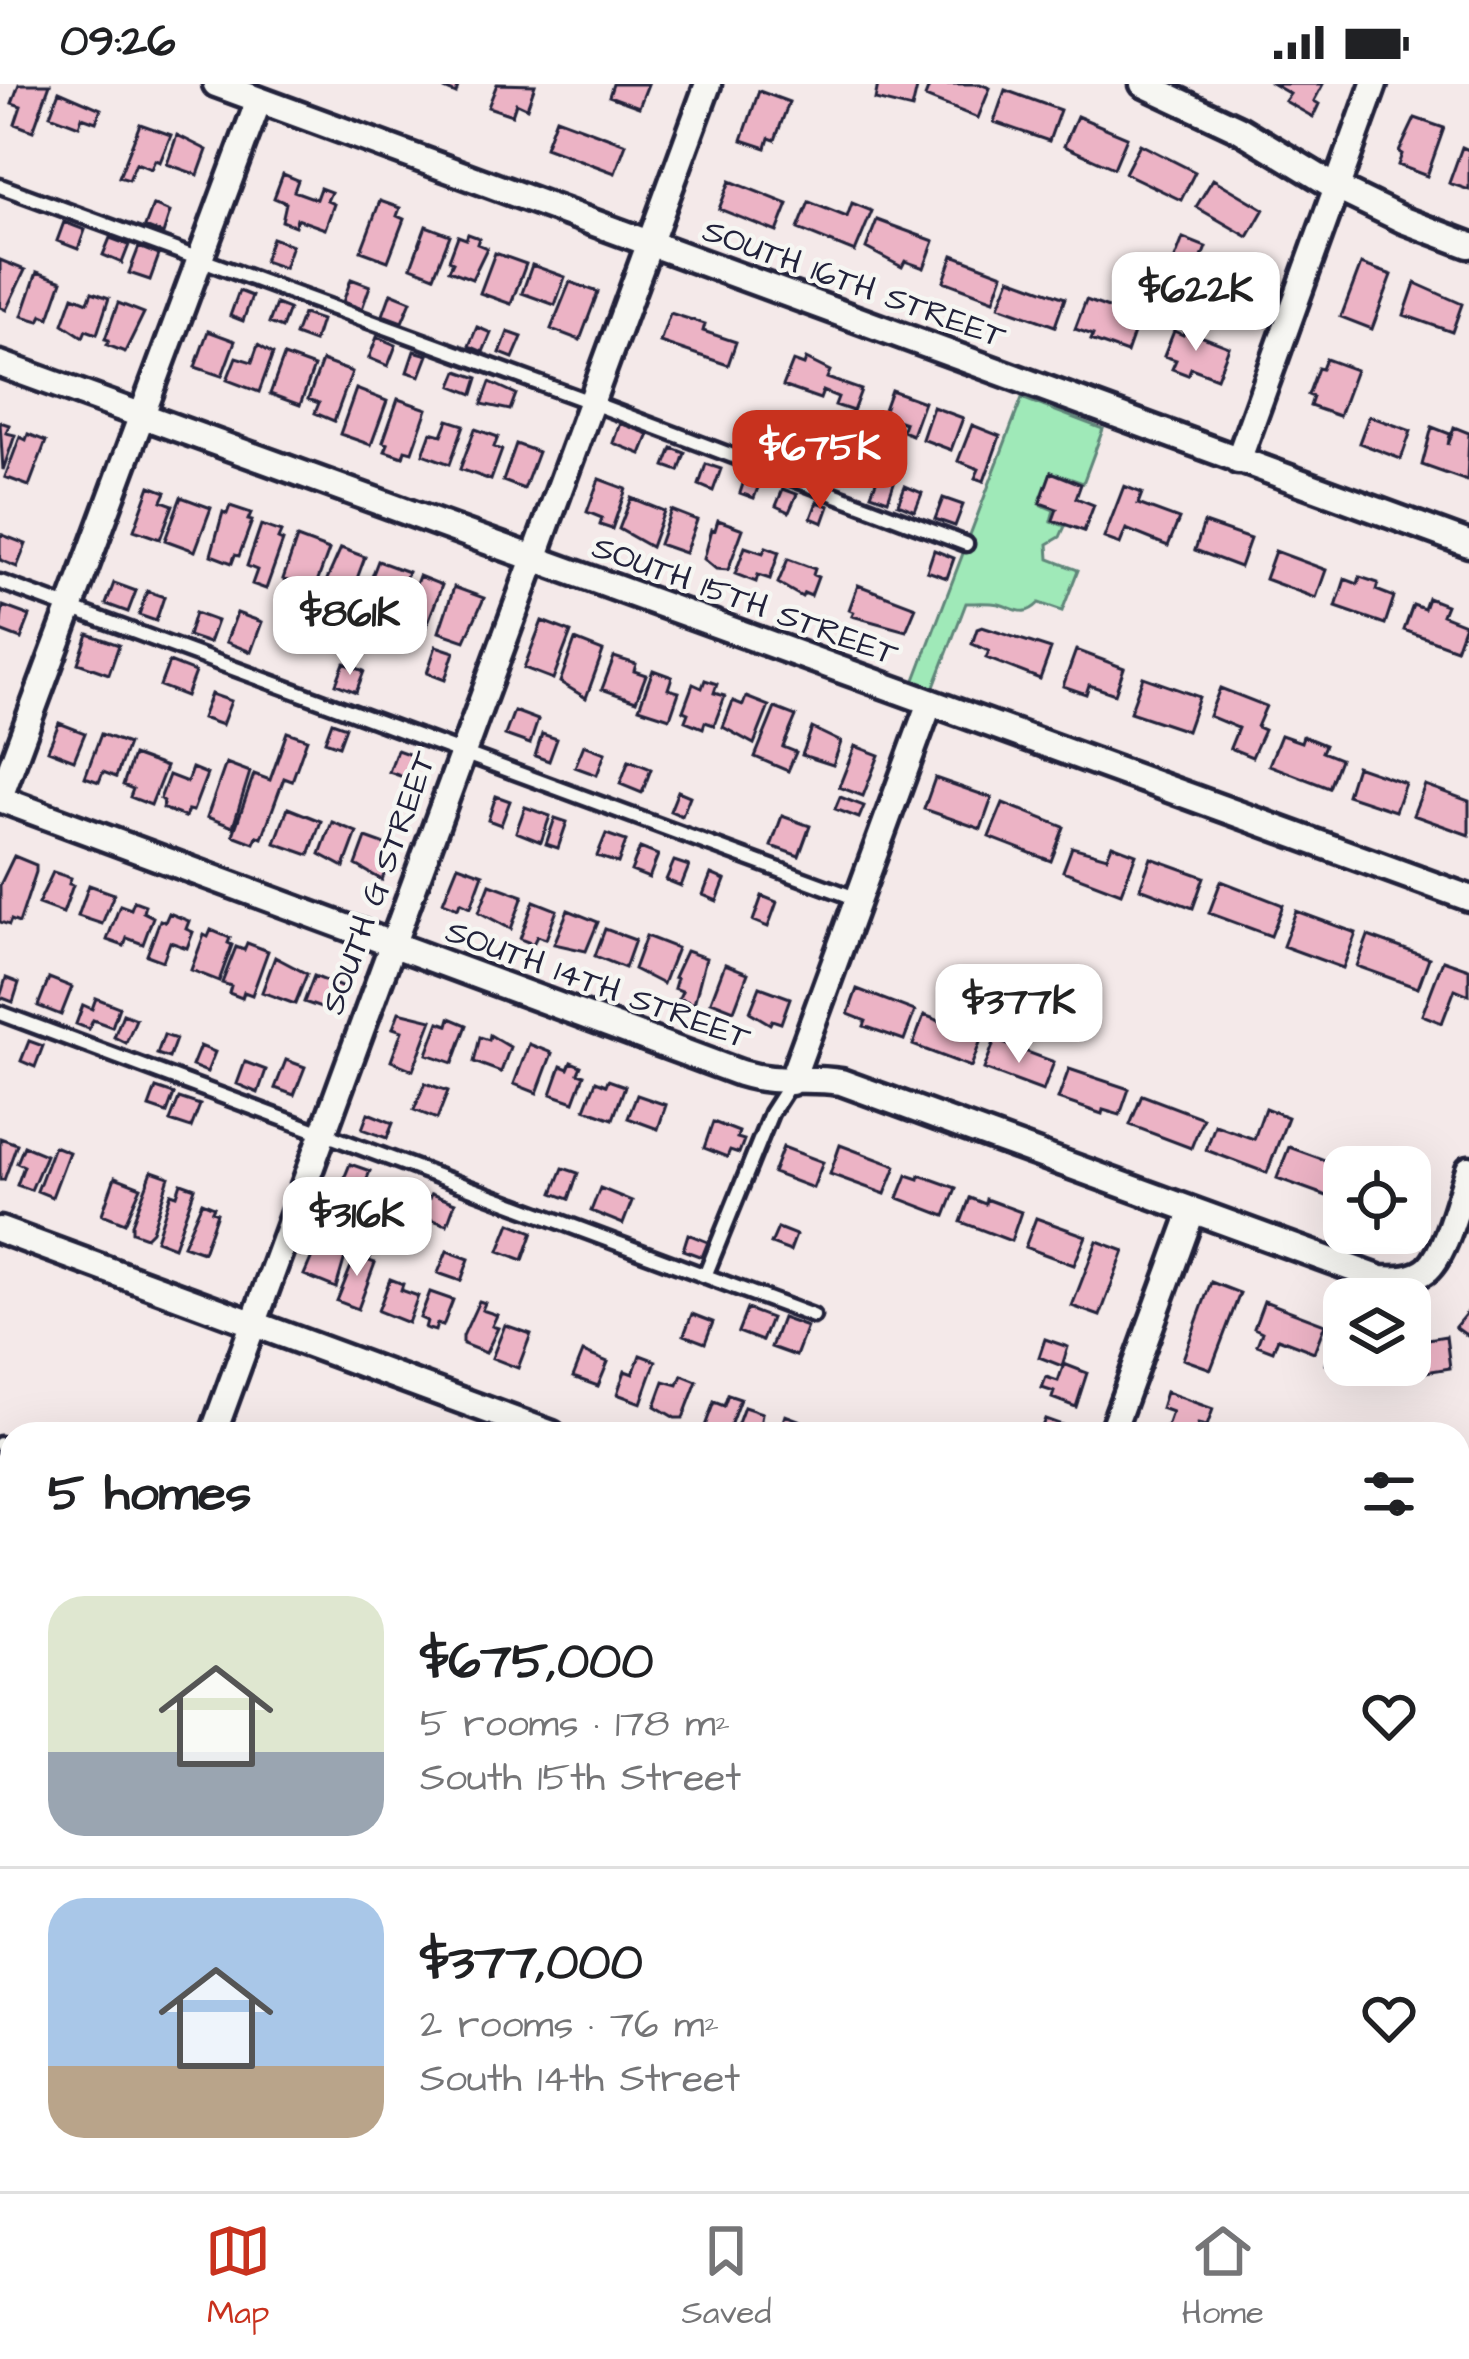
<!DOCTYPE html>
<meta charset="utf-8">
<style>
body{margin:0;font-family:"Architects Daughter",sans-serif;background:#f6f6f6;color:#202124;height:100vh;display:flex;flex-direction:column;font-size:45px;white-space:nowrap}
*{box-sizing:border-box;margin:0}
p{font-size:39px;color:#757577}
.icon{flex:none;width:66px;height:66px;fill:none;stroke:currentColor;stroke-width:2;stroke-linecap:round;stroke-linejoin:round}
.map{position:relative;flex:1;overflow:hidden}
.side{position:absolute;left:0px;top:1338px;width:1470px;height:771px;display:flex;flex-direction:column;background:#fff;border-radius:36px 36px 0 0;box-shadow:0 12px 48px #0002}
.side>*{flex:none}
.fabs{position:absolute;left:1323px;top:1062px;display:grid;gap:24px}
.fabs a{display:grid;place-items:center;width:108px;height:108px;border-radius:24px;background:#fff;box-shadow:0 12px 48px #0002;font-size:60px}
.price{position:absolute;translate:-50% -102px;padding:0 27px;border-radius:24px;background:#fff;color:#222;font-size:39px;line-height:78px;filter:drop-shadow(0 3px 6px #0008)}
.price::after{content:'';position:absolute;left:50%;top:72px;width:36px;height:27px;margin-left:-18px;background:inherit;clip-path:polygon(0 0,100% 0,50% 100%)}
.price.current{background:#c8321e;color:#fff}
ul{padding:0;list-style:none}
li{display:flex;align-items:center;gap:36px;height:300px;padding:0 48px}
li+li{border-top:3px solid #e0e0e0}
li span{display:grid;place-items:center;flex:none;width:336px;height:240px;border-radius:36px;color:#555}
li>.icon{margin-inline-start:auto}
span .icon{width:144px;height:144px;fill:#fffc;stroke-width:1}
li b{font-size:51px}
h2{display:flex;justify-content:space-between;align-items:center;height:144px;padding:0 48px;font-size:51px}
.status{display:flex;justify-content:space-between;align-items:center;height:84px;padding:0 60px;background:#fff;direction:ltr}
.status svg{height:33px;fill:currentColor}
.dock{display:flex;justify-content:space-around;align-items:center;height:168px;border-top:3px solid #e0e0e0;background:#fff;font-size:33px;color:#757577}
.dock a{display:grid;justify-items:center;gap:6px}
.dock .current{color:#c8321e}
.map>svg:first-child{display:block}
.green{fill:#9fe9b8;stroke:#60867a;stroke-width:3}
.building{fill:#ecb3c5;stroke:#22223b;stroke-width:3}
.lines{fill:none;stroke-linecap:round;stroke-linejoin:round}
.lane-casing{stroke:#22223b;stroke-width:21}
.street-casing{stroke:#22223b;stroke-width:33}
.path{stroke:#22223b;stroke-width:4.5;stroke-dasharray:12 9;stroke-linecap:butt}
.lane{stroke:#f6f6f2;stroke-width:12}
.street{stroke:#f6f6f2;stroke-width:24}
.labels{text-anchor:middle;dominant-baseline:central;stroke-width:9;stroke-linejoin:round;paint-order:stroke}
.street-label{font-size:33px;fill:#22223b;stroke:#f6f6f2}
</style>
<div class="status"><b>09:26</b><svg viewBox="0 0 49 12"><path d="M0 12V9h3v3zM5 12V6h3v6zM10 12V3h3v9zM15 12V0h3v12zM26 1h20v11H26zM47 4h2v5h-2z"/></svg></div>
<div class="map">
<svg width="1469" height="2107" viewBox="0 0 1469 2107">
<rect width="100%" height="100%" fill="#f4e9e9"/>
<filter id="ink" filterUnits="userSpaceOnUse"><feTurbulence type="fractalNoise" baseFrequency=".00833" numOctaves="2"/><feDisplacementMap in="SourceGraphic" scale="24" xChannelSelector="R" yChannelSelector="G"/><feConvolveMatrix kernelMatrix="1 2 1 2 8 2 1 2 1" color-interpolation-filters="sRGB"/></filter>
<g filter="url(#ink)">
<path class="green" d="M1022 314 1103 345 1083 399 1051 388 1039 420 1054 426 1051 437 1065 442 1060 453 1048 460 1049 475 1078 486 1062 527 1039 519C1024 534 1017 525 999 520 989 518 977 519 966 519L932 608 913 601Z"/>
<path class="building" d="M19 0H50L33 47 15 40 21 22 12 19Z
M433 0H459L456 10Z
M497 0 535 1 527 24 516 19 512 31 488 23Z
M613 0H648L639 23 609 12Z
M878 0H918L912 25 875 16Z
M930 0H980L990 4 978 34 925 13Z
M1273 0H1323L1314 17 1319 20 1313 33 1285 17 1290 10Z
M1005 6 1060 26 1049 57 994 38Z
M59 7 101 25 96 38 82 33 79 42 50 31Z
M759 7 789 18 775 56 769 54 766 64 742 56Z
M1077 32 1127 53 1114 84 1064 62Z
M556 34 626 60 615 89 545 63Z
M1415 34 1444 44 1427 92 1398 81 1402 70 1399 68Z
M140 40 171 51 160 78 155 76 151 85 136 79 129 96 119 93Z
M177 51 207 66 198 91 167 80Z
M1140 60 1195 88 1181 116 1125 89Z
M1462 63 1469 66V106L1449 99Z
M283 90 298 96 294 107 316 115 320 104 331 108 327 117 334 120 325 145 297 135 295 142 282 137 286 119 274 114Z
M1213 95 1264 125 1248 153 1196 123Z
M730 97 788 120 777 148 719 125Z
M380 117 400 124 397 132 404 135 388 177 361 167Z
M809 118 847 133 852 119 872 127 855 168 798 145Z
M153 121 170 128 163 150 145 143Z
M877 136 934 157 924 184 905 177 902 183 866 164Z
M64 138 85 146 78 165 57 157Z
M426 142 450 151 434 192 411 183Z
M468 150 479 154 477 160 487 164 472 195 449 186 453 178 449 176 458 152 466 155Z
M110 154 129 161 122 179 103 171Z
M272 154 292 161 284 184 264 177Z
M1183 154 1206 163 1197 186 1174 177Z
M139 163 159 171 150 196 129 189Z
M495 169 526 180 511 220 480 209Z
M953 171 1003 190 994 216 944 197Z
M0 176 25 186 6 226 0 223Z
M1361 180 1392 191 1372 245 1341 233Z
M532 181 565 193 555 221 522 209Z
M1227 184 1255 195 1251 208 1257 210 1249 233 1241 230 1236 243 1208 232 1212 221 1204 218 1209 205 1217 209Z
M37 188 62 197 49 234 42 231 39 237 22 232Z
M1010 194 1065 214 1055 242 999 222Z
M351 195 370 202 362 225 343 218Z
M570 198 598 208 580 256 551 245Z
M1415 199 1462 220 1452 248 1404 231Z
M239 207 252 212 243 237 230 232Z
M92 208 109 214 97 250 86 246 83 253 63 240 73 212 88 218Z
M391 209 411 217 402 238 383 231Z
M1086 216 1139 235 1127 269 1091 256 1093 251 1075 245Z
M118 219 144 229 125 268 107 261 109 256 105 255Z
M276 220 289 225 282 244 269 239Z
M670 229 705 240 703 247 736 258 728 281 660 258Z
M303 230 321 236 314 258 295 251Z
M477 243 491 249 483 268 469 262Z
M1185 246 1229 263 1217 294 1191 284 1188 291 1172 285 1176 276 1164 272 1174 247 1183 251Z
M208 247 235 257 222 292 195 283Z
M508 248 522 253 513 274 500 269Z
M377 253 396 261 388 282 369 274Z
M258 261 273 270 259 308 227 296 236 273 252 278Z
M414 267 428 271 420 292 407 288Z
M284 272 314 283 300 321 270 310Z
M806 275 830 287 827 294 861 306 853 327 835 321 838 313 823 307 820 315 783 302 793 277 804 281Z
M1326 275 1356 286 1339 332 1310 322 1313 313 1308 311 1318 284 1322 285Z
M322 277 352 288 334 337 315 329 319 319 308 315Z
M458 287 478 294 473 310 452 302Z
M490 298 516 310 510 326 482 320Z
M356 305 387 317 371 361 340 350Z
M891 306 924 318 912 351 902 347 905 339 882 331Z
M398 315 427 325 412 368 405 366 403 373 385 367 388 360 383 358Z
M933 323 963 334 951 366 922 355Z
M1369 332 1411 347 1401 375 1359 359Z
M448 336 464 341 450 380 423 370 431 348 442 351Z
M0 338 9 341 6 349 15 351 3 386Z
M620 339 649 350 641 370 613 359Z
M972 341 1000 352 984 397 975 394 979 385 958 377Z
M1432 343 1450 350 1448 361 1454 343 1469 349 1467 397 1422 381Z
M475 345 498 353 494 363 502 366 491 396 460 385Z
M28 350 46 357 29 402 5 393 20 353 26 356Z
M516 360 538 368 524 405 503 397Z
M672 364 685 369 679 387 665 382Z
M706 380 721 385 713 407 699 401Z
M880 387 896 393 888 416 871 410Z
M1051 388 1081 400 1076 414 1094 421 1084 447 1053 436 1057 425 1040 419Z
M746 391 761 396 754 414 740 409Z
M599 395 626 405 612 445 600 441 602 434 587 428Z
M150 402 166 408 162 417 173 421 160 455 134 446Z
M905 402 922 409 915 427 898 420Z
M1124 402 1142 409 1138 420 1179 435 1168 462 1126 445 1120 460 1104 454Z
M783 405 797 410 789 428 776 422Z
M181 413 211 424 195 467 165 456Z
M631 414 664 427 651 463 619 445Z
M943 414 963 421 955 442 935 435Z
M817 418 829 422 823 439 811 434Z
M230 422 251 429 248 436 252 437 239 472 235 471 232 479 211 471 223 428 227 430Z
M671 426 697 436 685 469 659 460Z
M718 436 743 445 728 486 716 485 704 475 712 445 715 446Z
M1204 439 1250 455 1240 483 1195 466Z
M261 441 281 448 278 455 283 457 266 505 252 500 257 486 247 482Z
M0 450 26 460 17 483 0 476Z
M297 454 329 466 314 506 283 495Z
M745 463 763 469 766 463 779 468 770 495 758 491 756 498 735 490Z
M341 464 365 473 348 519 321 509Z
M934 466 954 474 947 494 927 487Z
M1275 467 1326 486 1316 514 1265 495Z
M788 475 815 485 813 491 818 493 811 512 804 509 802 513 778 499Z
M378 477 408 488 390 535 360 524Z
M419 492 442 501 422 554 399 546Z
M1360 493 1378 499 1376 506 1394 513 1385 540 1336 523 1345 495 1358 500Z
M114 499 136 507 128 528 106 520Z
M858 501 916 523 906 547 852 532 854 528 849 526Z
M454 503 484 514 465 557 439 548Z
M147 507 164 513 156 537 139 531Z
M1428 514 1446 521 1442 531 1465 540 1456 565 1404 546 1413 521 1424 525Z
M3 522 30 532 21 555 0 547Z
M195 529 217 537 209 559 188 552Z
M237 529 262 538 251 568 226 558Z
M542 537 571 548 553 595 524 584Z
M982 543 1051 565 1040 595 986 574 989 567 972 560 977 545Z
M88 550 119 561 109 590 78 579Z
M575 556 603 567 586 614 560 598Z
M436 562 454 568 445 596 427 589Z
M1076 566 1124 584 1115 610 1089 601 1086 610 1063 602Z
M614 573 636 580 634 587 646 591 636 617 602 605Z
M169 578 195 588 186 612 160 602Z
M344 579 364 587 356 608 336 600Z
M653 586 672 593 668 605 679 608 670 634 639 624Z
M1143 593 1199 613 1187 647 1130 628Z
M705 596 717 600 714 609 725 612 714 641 705 638 703 644 685 637 688 629 683 627 693 600 702 604Z
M1220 604 1266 622 1257 643 1264 646 1252 673 1230 664 1238 644 1209 632Z
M211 610 231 617 222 641 202 634Z
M746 613 769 622 754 660 723 643 733 617 743 621Z
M775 624 796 632 783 663 796 668 788 687 755 673Z
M514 627 538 636 530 660 505 651Z
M332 638 346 643 339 662 325 657Z
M59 639 85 649 74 676 48 666Z
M812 644 841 658 833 681 802 671Z
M287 648 307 655 292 697 284 694 262 754 257 752 254 759 233 751 254 690 270 696Z
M101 650 128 660 116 693 103 688 99 698 85 693Z
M542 650 557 655 549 677 535 672Z
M1281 651 1301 658 1303 652 1325 661 1322 668 1340 675 1329 704 1269 681Z
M584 661 605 669 597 691 575 683Z
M855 662 879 671 863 712 839 703Z
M397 666 414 672 406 694 389 688Z
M133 671 166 683 151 721 130 713 133 705 123 701Z
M629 676 651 685 642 709 620 700Z
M226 679 250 688 233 743 207 733Z
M1356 682 1405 699 1395 727 1347 711Z
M192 684 207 690 193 727 188 726 185 733 162 724 164 717 160 715 169 691 187 698Z
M935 694 992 714 981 745 924 725Z
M1425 701 1469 717V751L1413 731Z
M678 707 690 712 682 732 670 727Z
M496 712 510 717 501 741 488 736Z
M840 713 864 722 859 734 835 725Z
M1003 719 1064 743 1051 777 989 753Z
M525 723 550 732 541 758 516 748Z
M288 724 321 737 309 771 275 759Z
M782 732 810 742 799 772 771 762Z
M555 734 567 738 558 764 546 760Z
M332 738 357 748 344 783 320 770Z
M606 750 626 757 618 779 597 772Z
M366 754 394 764 382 796 356 781Z
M1112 761 1136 770 1121 809 1063 787 1072 763 1107 773Z
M640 764 658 771 649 794 631 787Z
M14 772 36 781V788L19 839 11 836 9 841 0 838V801Z
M1151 774 1204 793 1193 824 1140 804Z
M674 777 689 782 681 802 666 796Z
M458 781 483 790 471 823 460 818 458 824 443 818Z
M53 788 71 794 69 800 73 801 63 829 38 820Z
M711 790 725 796 717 817 703 811Z
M1221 797 1283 821 1271 852 1209 829Z
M490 800 523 812 511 845 479 828Z
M89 801 114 810 102 840 78 832Z
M762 812 777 818 768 843 753 837Z
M134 817 145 821 143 828 153 833 143 860 127 854 124 862 107 856 120 821 131 825Z
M534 817 557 826 546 855 537 852 533 860 520 855Z
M568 826 598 838 586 867 554 860Z
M1296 827 1356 849 1343 884 1283 862Z
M169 829 189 837 186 845 193 848 187 864 170 858 163 877 147 871 160 836 165 838Z
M605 845 635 856 625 884 595 872Z
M211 846 230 854 228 859 232 861 219 897 191 886 204 851 208 853Z
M646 852 677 864 663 900 634 885Z
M1368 852 1429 874 1418 904 1357 882Z
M247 859 268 867 252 911 244 908 242 914 229 909 231 902 222 899 236 863 244 866Z
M686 867 706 874 694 920 679 914 682 907 674 904 677 894 674 893Z
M275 873 307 890 295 920 262 908Z
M1443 876 1469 885V911L1455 905 1442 939 1422 931Z
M725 880 748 889 734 926 711 917Z
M314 892 346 905 332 928 304 918Z
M6 894 19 899 13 918 0 913Z
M49 894 72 903 61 931 38 922Z
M760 903 790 914 781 939 772 936 770 940 750 928Z
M857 905 915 927 904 956 864 942 866 937 848 930Z
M96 914 119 923 112 943 93 936 89 945 76 940 83 921 92 925Z
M399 928 432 936 413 986 391 977 402 947 393 944Z
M123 930 136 935 126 959 114 953Z
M924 931 982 953 971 983 913 961Z
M450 934 467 941 453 979 427 970 439 938 448 941Z
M164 951 176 955 169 974 157 970Z
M490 951 510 963 501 988 474 978 480 953 489 956Z
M995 956 1054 978 1043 1007 984 985Z
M29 957 43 962 35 983 21 977Z
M529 960 552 969 537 1009 514 1000Z
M200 962 215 968 207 988 192 982Z
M286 976 305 983 294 1011 275 1004Z
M245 978 266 986 258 1009 237 1000Z
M571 978 581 982 578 989 584 991 574 1018 551 1010 561 982 568 985Z
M1069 985 1129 1005 1120 1031 1103 1026 1102 1030 1058 1015Z
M608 996 625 1002 613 1035 585 1025 596 997 606 1001Z
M425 999 448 1007 437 1035 414 1026Z
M156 1004 174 1010 167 1029 149 1023Z
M637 1011 666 1021 658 1045 628 1034Z
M1142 1011 1203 1034 1191 1064 1130 1041Z
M179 1014 200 1021 191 1044 170 1037Z
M1265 1024 1288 1033 1267 1089 1206 1066 1215 1041 1254 1055Z
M368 1029 393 1039 387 1054 362 1045Z
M713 1038 739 1048 737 1054 744 1056 739 1069 730 1066 727 1073 704 1064Z
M0 1054 17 1060 4 1096H0Z
M840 1061 896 1082 885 1110 830 1090Z
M24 1062 46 1071 31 1106 17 1101 24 1082 17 1079Z
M54 1062 69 1068 52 1113 37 1107Z
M783 1063 823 1078 813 1104 773 1089Z
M1289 1063 1344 1083V1101L1338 1116 1277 1094Z
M350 1080 370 1087 361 1110 341 1102Z
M563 1084 578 1089 569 1115 553 1109Z
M152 1087 169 1093 152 1147 146 1153 132 1148V1140Z
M907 1091 919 1095 920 1091 956 1104 945 1132 898 1114Z
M115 1093 141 1103 125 1139 102 1130Z
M181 1099 195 1104 174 1163 156 1156 171 1109 177 1111Z
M600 1104 632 1117 623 1140 591 1127Z
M431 1110 455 1119 447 1141 422 1132Z
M970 1114 985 1120 986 1115 1021 1128 1011 1157 961 1138Z
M202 1118 214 1123 212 1127 217 1129 203 1168 183 1161Z
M1036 1134 1086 1152 1074 1181 1025 1163Z
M510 1139 533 1148 523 1176 499 1167Z
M326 1140 352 1149 336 1204 304 1191Z
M778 1144 796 1151 790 1167 771 1160Z
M688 1150 708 1158 702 1173 683 1166Z
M1097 1157 1124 1167 1100 1232 1072 1222Z
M359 1163 372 1168 369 1177 375 1179 358 1225 337 1217Z
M447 1167 469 1175 461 1197 438 1189Z
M390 1195 403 1200 401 1206 418 1212 408 1239 378 1227Z
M1211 1198 1240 1209 1211 1285 1183 1275Z
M430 1208 453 1216 443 1242 437 1240 435 1247 425 1244 427 1237 420 1234Z
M479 1217 485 1219 482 1226 497 1231 492 1242 498 1244 486 1269 463 1260V1252Z
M1264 1217 1325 1240 1314 1268 1278 1254 1273 1267 1257 1261 1262 1248 1254 1244Z
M747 1225 771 1234 762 1257 738 1248Z
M1469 1226V1253L1455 1243Z
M692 1230 713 1238 705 1259 684 1251Z
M782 1234 807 1243 796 1272 771 1263Z
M505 1241 531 1250 518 1284 492 1274Z
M1331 1249 1344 1252V1281H1382L1380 1291 1325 1280Z
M1446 1252 1450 1284 1401 1292 1399 1281H1410V1258Z
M1045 1255 1068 1263 1062 1282 1039 1273Z
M583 1268 608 1278 598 1302 573 1293Z
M640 1271 656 1277 641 1319 617 1310 625 1287 633 1290Z
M1064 1280 1087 1289 1076 1323 1052 1314 1054 1308 1042 1304 1046 1293 1058 1297Z
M682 1291 697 1297 683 1334H675L655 1322 664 1297 678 1301Z
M1166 1308 1213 1325 1207 1342 1198 1340 1195 1350 1165 1348 1172 1328 1161 1324Z
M728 1311 740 1315 727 1350 705 1342 714 1318 724 1322Z
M744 1323 762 1329 759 1350H734Z
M785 1331 801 1337 797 1350H779Z
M1045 1335 1076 1346 1075 1350H1039Z
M1469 2037V2068L1459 2064Z"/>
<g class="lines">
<defs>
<path id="lane" d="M0 102 590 318 966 460
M0 498 858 815
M0 929 813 1232
M705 1192 771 1029 791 998
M0 1360 12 1365
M0 1792 12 1797"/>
<path id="street" d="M216 0 1469 460
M1143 0 1239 45 1337 104 1403 136 1469 161
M0 280 1469 814
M1238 377 1374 0
M0 713 259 16
M0 715 740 989C779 1001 804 992 841 998L1381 1195C1397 1196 1415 1196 1428 1185 1447 1167 1460 1110 1469 1085
M791 998 930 618
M0 1146 552 1350
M213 1350 708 0
M1111 1350 1192 1128
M0 1576 12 1581
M1458 1685 1469 1689
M1458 1890 1469 1862
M0 1937 12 1904
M0 2005 12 2009
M248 2097 275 2107
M380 2107 384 2097
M833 2107 837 2097
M1378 2107 1381 2097"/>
</defs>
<use href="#lane" class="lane-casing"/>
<use href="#street" class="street-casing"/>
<path class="path" d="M1416 2097 1451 2107"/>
<use href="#lane" class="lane"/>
<use href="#street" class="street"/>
</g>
</g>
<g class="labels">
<g class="street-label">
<text transform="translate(854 200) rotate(20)">SOUTH 16TH STREET</text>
<text transform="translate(745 517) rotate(20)">SOUTH 15TH STREET</text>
<text transform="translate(379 799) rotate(-70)">SOUTH G STREET</text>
<text transform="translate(598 901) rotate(20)">SOUTH 14TH STREET</text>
</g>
</g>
</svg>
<div class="fabs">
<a><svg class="icon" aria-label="locate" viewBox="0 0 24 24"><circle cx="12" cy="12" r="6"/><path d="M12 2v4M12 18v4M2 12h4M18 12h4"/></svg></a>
<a><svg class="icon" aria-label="layers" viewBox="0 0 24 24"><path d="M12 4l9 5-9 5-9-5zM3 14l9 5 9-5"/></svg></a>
</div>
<b class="price" style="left:1196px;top:270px">$622K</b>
<b class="price current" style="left:820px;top:428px">$675K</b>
<b class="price" style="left:350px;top:594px">$861K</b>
<b class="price" style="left:1019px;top:982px">$377K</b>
<b class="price" style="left:357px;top:1195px">$316K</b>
<section class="side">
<h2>5 homes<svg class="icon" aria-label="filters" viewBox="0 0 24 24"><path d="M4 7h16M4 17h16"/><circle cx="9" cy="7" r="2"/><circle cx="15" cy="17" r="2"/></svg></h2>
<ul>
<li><span style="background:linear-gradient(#dfe7d0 65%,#9aa5b1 0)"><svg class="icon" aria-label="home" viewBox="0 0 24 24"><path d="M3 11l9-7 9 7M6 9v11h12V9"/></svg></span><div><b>$675,000</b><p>5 rooms · 178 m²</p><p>South 15th Street</p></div><svg class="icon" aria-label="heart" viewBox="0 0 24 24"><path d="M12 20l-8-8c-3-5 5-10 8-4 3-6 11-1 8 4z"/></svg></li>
<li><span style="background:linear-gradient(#a9c7e8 70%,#b9a48a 0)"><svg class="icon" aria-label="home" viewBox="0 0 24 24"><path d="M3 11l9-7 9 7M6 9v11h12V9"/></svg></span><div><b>$377,000</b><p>2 rooms · 76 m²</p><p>South 14th Street</p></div><svg class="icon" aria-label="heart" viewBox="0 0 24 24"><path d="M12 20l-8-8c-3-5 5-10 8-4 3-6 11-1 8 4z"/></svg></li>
</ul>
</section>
</div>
<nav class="dock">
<a class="current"><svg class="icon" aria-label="map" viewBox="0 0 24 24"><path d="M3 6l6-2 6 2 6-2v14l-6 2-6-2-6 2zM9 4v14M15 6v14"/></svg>Map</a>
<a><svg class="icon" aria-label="saved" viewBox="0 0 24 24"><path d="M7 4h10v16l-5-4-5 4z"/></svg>Saved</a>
<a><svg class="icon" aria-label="home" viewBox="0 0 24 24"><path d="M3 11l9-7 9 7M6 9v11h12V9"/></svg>Home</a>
</nav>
